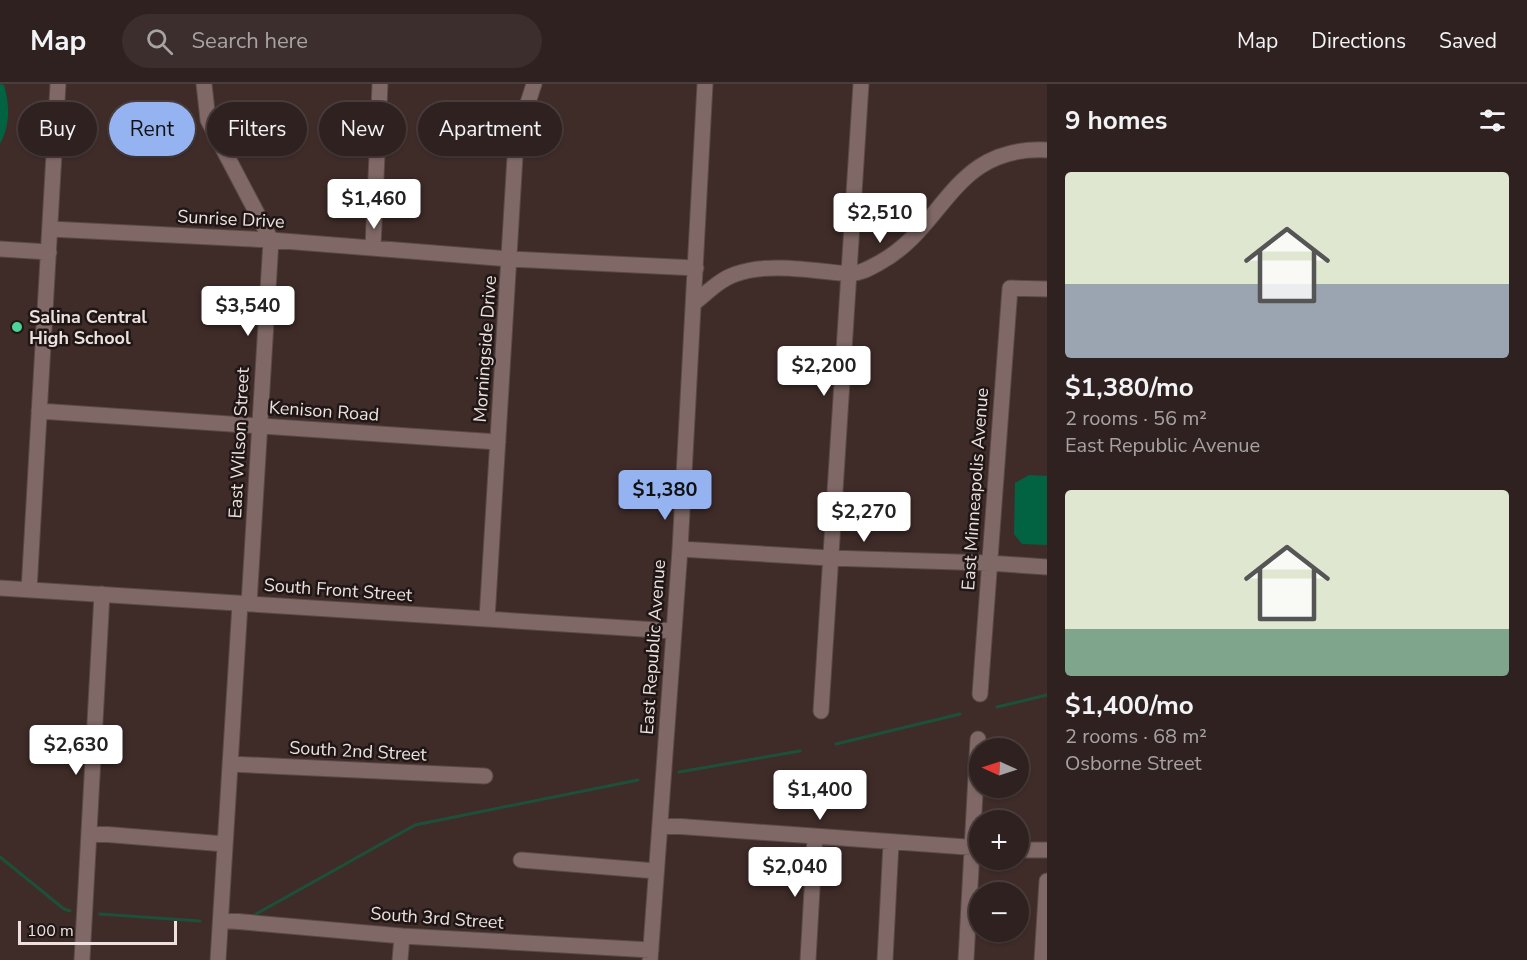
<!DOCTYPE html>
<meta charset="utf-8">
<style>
body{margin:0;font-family:"Nunito Sans",sans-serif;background:#3b2e2c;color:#f1f3f6;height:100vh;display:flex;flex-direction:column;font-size:22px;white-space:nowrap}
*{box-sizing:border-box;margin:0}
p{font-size:20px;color:#a7a3a4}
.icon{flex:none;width:33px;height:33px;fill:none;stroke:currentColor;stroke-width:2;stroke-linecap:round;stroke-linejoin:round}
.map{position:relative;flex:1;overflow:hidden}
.sheet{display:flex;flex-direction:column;background:#2f211f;width:480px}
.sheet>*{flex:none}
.banner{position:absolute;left:18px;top:18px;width:570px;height:54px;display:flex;gap:12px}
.needle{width:39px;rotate:273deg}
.buttons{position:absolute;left:969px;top:654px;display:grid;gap:12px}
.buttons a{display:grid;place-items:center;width:60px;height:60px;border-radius:50%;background:#2f211f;box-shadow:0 2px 4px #0004,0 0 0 2px #4a3e3d;font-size:30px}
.scale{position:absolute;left:18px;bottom:15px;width:159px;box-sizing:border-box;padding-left:6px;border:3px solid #ede0de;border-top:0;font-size:16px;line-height:21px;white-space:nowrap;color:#ede0de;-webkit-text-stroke:4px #1f1715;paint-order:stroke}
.price{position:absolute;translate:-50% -51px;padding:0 14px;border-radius:6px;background:#fff;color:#222;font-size:20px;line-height:39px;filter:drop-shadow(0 2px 3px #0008)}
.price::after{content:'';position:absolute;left:50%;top:36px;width:18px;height:14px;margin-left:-9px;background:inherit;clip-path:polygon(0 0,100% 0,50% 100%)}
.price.selected{background:#95b2f1;color:#111}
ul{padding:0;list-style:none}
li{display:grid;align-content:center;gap:12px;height:318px;padding:0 18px}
li span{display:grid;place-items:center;height:186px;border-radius:6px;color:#555}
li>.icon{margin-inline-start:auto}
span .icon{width:108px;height:108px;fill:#fffc;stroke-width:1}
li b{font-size:26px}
h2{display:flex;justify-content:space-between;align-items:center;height:72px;padding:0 18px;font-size:26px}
.pill{padding:0 21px;border-radius:27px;background:#2f211f;box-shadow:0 2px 4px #0004,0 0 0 2px #4a3e3d;font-size:21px;line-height:54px}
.pill.selected{background:#95b2f1;color:#111}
header{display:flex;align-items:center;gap:36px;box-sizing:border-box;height:84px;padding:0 30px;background:#2f211f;border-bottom:2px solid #4a3e3d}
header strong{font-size:28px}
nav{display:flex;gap:33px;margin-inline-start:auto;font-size:21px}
.search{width:420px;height:54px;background:#3b2e2c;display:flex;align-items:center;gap:15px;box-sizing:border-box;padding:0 21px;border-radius:33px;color:#a7a3a4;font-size:22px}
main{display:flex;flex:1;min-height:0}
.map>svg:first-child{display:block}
.green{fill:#026342}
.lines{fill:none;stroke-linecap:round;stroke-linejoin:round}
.stream{stroke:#1d5039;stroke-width:3}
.minor-casing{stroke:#594947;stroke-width:17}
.minor{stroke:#7f6865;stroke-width:15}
.poi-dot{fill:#4dd39a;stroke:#1f1715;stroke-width:2}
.labels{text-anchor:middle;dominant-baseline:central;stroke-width:5;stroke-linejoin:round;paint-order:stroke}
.street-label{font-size:18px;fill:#ede0de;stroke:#1f1715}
.poi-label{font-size:18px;font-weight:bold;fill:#ede0de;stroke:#1f1715;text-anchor:start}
</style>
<header>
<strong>Map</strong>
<div class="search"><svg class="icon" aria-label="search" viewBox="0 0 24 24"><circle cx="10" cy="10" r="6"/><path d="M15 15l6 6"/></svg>Search here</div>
<nav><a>Map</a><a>Directions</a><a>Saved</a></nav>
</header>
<main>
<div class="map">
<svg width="1047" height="876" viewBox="0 0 1047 876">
<rect width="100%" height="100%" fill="#3f2c29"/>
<path class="green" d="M0 0 4 1C10 22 10 41 0 60Z
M1029 391 1047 392V461L1022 460 1014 450 1015 399Z"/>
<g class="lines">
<path class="stream" d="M997 623 1047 611
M836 660 960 630
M679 688 800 667
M0 773 64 825 70 827
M100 830 200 837
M256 830 415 741 638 696"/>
<defs>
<path id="minor" d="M204 0 208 36 271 156 249 520
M50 145 271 156 510 175 696 184
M373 163 380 0
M0 165 49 168
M694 219C707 209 720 195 736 190 768 178 815 187 849 190 861 189 868 185 879 179 946 143 952 61 1047 66
M39 327 498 358
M680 465 830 474 989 479 1047 483
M0 504 674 547
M29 506 58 0
M487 535 516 56 534 0
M980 610 1010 204 1047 205
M821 627 861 0
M230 680 485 692
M660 741 980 764
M89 749 225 760
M1018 766H1047
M521 776 656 787
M221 836 402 852 651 866
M82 876 102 510
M218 876 240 520
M400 876 402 852
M650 876 680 465 705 0
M808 876 815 753
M885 876 891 759
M966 876 978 655
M1042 876 1047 797"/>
</defs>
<use href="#minor" class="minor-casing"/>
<use href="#minor" class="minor"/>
</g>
<circle class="poi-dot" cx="17" cy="243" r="6"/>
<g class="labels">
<g class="street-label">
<text transform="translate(231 135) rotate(3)">Sunrise Drive</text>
<text transform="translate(485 265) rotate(-86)">Morningside Drive</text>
<text transform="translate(324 327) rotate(4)">Kenison Road</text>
<text transform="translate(239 359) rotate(-87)">East Wilson Street</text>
<text transform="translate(975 405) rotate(-86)">East Minneapolis Avenue</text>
<text transform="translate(338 506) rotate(4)">South Front Street</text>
<text transform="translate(653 563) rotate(-86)">East Republic Avenue</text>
<text transform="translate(358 667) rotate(3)">South 2nd Street</text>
<text transform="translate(437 834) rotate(4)">South 3rd Street</text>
</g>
<g class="poi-label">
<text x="29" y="233">Salina Central<tspan x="29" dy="21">High School</tspan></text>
</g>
</g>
</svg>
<div class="buttons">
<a><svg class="needle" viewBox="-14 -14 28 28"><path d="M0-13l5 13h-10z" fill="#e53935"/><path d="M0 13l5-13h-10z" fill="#a7a3a4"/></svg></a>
<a>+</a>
<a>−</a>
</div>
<div class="scale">100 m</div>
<b class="price" style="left:374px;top:146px">$1,460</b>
<b class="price" style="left:880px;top:160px">$2,510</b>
<b class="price" style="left:248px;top:253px">$3,540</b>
<b class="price" style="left:824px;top:313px">$2,200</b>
<b class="price selected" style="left:665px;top:437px">$1,380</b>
<b class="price" style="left:864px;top:459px">$2,270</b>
<b class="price" style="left:76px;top:692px">$2,630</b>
<b class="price" style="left:820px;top:737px">$1,400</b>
<b class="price" style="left:795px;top:814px">$2,040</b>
<div class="banner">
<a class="pill">Buy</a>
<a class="pill selected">Rent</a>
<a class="pill">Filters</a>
<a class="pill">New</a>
<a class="pill">Apartment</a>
</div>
</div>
<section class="sheet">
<h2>9 homes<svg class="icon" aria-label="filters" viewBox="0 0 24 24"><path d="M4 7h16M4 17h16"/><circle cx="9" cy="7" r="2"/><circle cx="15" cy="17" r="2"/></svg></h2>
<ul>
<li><span style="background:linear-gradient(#dfe7d0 60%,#9aa5b1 0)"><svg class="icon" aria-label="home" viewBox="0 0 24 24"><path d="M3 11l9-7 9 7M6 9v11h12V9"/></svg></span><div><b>$1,380/mo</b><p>2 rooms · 56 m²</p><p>East Republic Avenue</p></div></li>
<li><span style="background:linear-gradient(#dfe7d0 75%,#7fa58c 0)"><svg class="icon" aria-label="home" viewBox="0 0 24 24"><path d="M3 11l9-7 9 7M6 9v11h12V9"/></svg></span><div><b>$1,400/mo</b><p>2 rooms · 68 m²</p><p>Osborne Street</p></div></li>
</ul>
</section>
</main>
